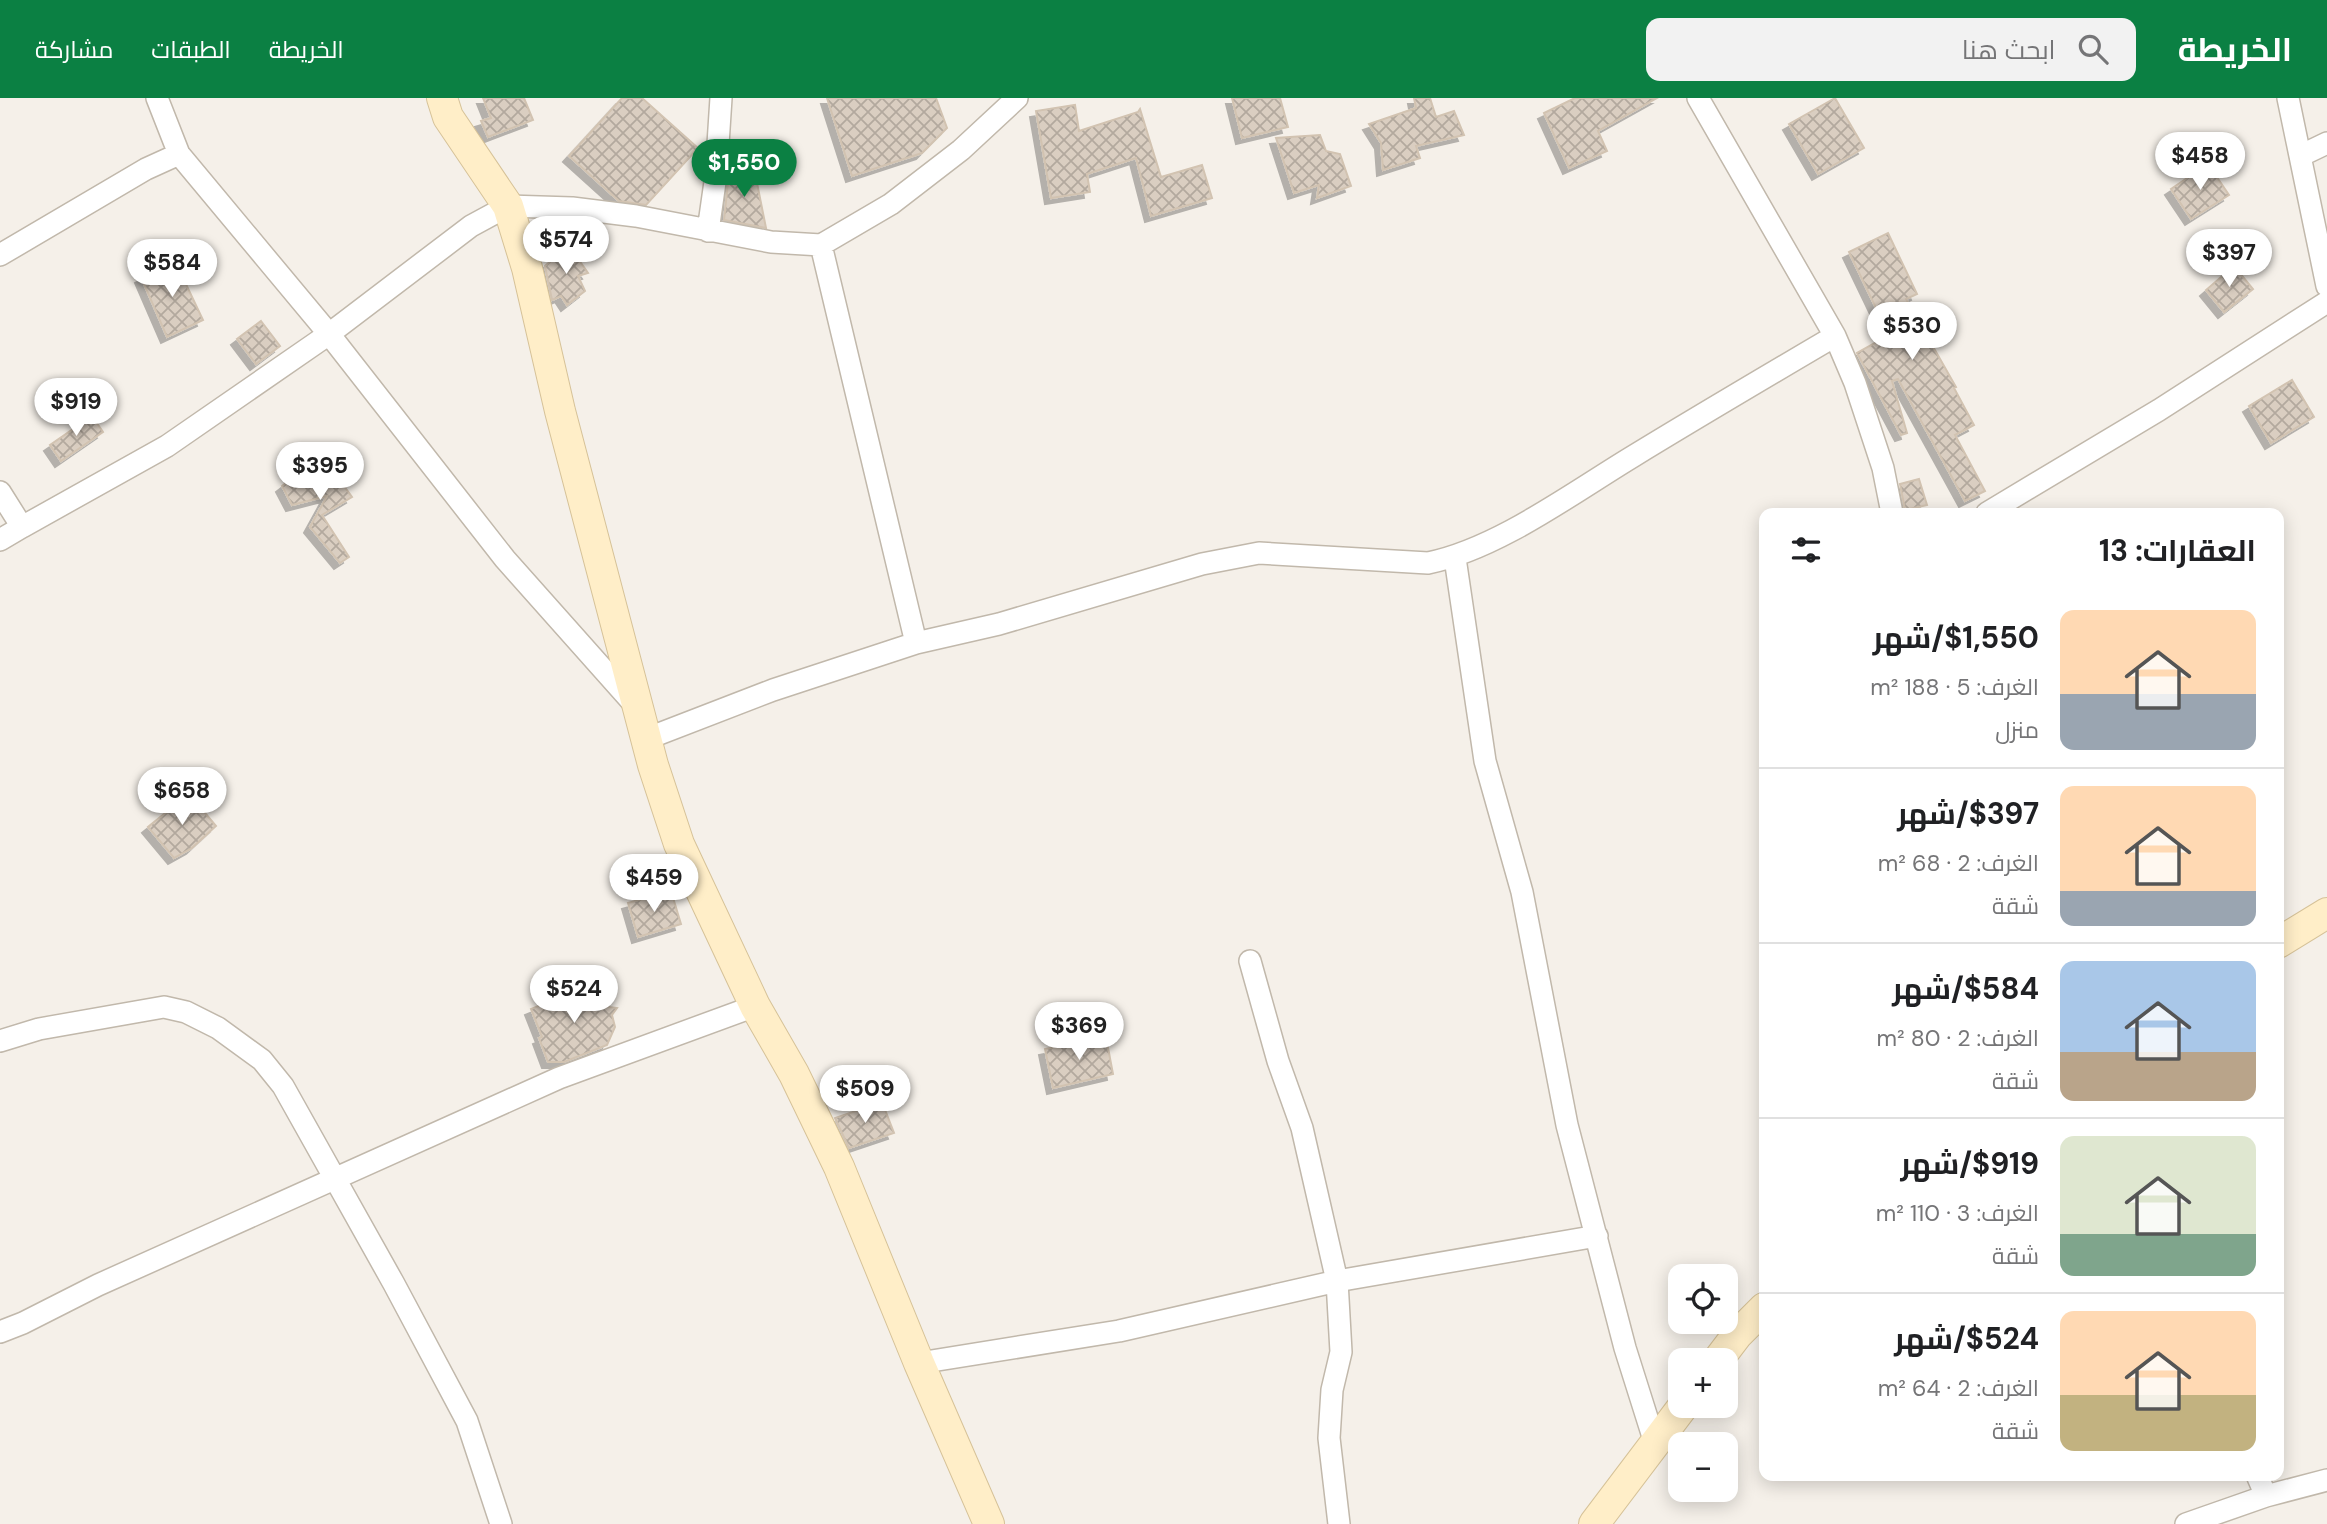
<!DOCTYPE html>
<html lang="ar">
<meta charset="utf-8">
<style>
body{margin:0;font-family:"DM Sans",Cairo,sans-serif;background:#f2f2f2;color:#202124;direction:rtl;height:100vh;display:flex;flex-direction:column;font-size:26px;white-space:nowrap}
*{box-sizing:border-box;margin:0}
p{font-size:23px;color:#757577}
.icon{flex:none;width:38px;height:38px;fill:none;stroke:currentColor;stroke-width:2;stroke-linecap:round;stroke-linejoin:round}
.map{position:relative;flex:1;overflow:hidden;direction:ltr}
.details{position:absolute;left:1759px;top:410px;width:525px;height:973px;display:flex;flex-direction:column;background:#fff;border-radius:14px;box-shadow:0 4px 18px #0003;direction:rtl}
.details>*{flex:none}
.buttons{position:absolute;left:1668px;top:1166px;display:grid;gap:14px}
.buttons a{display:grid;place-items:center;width:70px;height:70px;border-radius:14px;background:#fff;box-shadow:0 4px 18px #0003;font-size:35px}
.price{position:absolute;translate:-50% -60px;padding:0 16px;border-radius:24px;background:#fff;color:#222;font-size:23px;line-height:46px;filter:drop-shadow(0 2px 4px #0008)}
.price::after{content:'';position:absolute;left:50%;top:42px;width:21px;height:16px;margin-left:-10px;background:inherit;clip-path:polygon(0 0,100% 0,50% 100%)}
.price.selected{background:#0b8043;color:#fff}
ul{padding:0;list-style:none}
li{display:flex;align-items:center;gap:21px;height:175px;padding:0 28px}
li+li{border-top:2px solid #e0e0e0}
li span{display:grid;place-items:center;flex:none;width:196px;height:140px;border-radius:14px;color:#555}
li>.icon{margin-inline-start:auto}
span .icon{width:84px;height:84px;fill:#fffc;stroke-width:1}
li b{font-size:30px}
h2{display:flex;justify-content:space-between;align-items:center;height:84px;padding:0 28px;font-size:30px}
header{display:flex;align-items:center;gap:42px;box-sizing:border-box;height:98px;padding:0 35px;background:#0b8043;color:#fff}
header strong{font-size:33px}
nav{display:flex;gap:38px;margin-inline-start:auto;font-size:24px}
.search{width:490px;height:63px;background:#f2f2f2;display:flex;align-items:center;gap:18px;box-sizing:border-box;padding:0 24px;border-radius:14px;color:#757577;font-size:26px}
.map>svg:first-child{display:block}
.building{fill:url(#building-cross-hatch);stroke:#d2c3b1;stroke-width:2;filter:url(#shadow)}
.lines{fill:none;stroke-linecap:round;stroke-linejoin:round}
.street-casing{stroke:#c1b8ab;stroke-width:24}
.secondary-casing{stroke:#d6c298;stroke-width:32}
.street{stroke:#fff;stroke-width:21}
.secondary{stroke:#ffeec8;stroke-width:30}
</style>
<header>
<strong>الخريطة</strong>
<div class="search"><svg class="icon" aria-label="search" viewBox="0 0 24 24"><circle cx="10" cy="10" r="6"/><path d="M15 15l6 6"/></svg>ابحث هنا</div>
<nav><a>الخريطة</a><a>الطبقات</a><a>مشاركة</a></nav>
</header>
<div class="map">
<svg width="2327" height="1426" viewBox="0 0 2327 1426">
<defs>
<pattern id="building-cross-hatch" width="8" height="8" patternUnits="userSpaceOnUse" patternTransform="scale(1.75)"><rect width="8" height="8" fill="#dacec1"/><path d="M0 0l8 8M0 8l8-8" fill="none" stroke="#b3a99e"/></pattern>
<filter id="shadow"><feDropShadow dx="-6" dy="6" stdDeviation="0" flood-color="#0004"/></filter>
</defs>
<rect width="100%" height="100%" fill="#f5f0e9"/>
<path class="building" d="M483 0H524L533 22 488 39 481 23 491 20Z
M622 0H642L698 50 646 107 619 103 569 58Z
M827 0H936L947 30 922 55 852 78Z
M1232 0H1280L1288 29 1242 40Z
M1414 0H1430L1436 19 1454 13 1464 37 1416 48 1420 60 1383 72 1381 45 1369 26 1416 10Z
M1575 0H1657L1598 33 1607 53 1569 70 1544 15Z
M1835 0 1864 50 1818 76 1789 26Z
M1075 7 1079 33 1138 14 1140 11 1161 79 1202 67 1212 100 1151 118 1136 60 1087 76 1090 94 1051 100 1036 13Z
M1320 37 1326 53 1340 56 1351 88 1317 100 1319 87 1294 95 1276 40Z
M2208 66 2229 97 2191 121 2171 91Z
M754 70 766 130 724 122 729 75Z
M1888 135 1917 196 1906 201 1956 289 1954 290 1974 327 1955 337 1985 393 1965 403 1898 281 1892 283 1907 335 1901 337 1857 255 1889 237 1849 154Z
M569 148 588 175 578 178 585 193 567 207 561 198 552 202 545 168Z
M175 163 203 222 167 239 141 179Z
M2234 168 2253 191 2224 214 2206 192Z
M261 223 280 248 256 266 237 241Z
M2292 282 2314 319 2271 345 2249 308Z
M92 318 103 334 61 363 50 347Z
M323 362 336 384 338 380 352 399 322 417 349 459 340 465 310 429 327 398 292 407 282 388 308 368 313 372Z
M1919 381 1927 407 1905 412 1900 386Z
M189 696 216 728 192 750 174 760 148 729Z
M671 793 681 826 638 839 628 805Z
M592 886 601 908 617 910 612 917 615 929 607 947 564 964H548L539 940 542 939 531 911Z
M1106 939 1113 976 1053 990 1045 951Z
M882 1004 894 1035 849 1050 835 1020Z"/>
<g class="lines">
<defs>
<path id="street" d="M157 0 179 56 329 236 505 461 634 606
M1698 0 1835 238 1855 285 1883 370 1892 415
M2288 0 2327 188
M2300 58 2327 45
M708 133 716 77 721 0
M821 147 916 545
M0 157 146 71 179 56
M0 394 22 429 167 348 329 236 471 128 508 108 572 110 636 118 771 144 821 147 891 106 961 52 1017 0
M1987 415 2159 312 2327 204
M0 442 22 429
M1455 460 1485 663 1522 794 1567 1027 1625 1250 1655 1345
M646 641 773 592 916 545 999 526 1202 466 1259 455 1428 465C1497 451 1571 396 1632 359 1699 318 1767 278 1835 238
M1250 863 1278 963 1302 1030 1337 1183 1341 1254 1332 1292 1329 1340 1339 1426
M0 943 39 931 164 909 186 914 218 930 262 962 283 988 394 1186 467 1323 501 1426
M0 1234 23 1225 98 1187 559 980 755 908
M919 1265 1119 1233 1337 1183 1597 1138
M2257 1377 2266 1398
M2186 1426 2266 1398 2327 1382"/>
<path id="secondary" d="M442 0 448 19 508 108 527 170 560 313 653 667 679 746 755 908 794 976 839 1069 919 1265 989 1426
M2278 845 2327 815
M1718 1262 1737 1237 1764 1210
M1594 1426 1684 1307"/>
</defs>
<use href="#street" class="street-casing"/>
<use href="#secondary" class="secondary-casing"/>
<use href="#street" class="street"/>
<use href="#secondary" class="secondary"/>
</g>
</svg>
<div class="buttons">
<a><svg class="icon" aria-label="locate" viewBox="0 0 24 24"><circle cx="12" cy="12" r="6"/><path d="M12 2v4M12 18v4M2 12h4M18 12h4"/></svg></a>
<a>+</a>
<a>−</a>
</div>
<b class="price" style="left:2200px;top:94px">$458</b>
<b class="price selected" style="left:744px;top:101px">$1,550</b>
<b class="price" style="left:566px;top:178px">$574</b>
<b class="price" style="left:2229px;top:191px">$397</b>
<b class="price" style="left:172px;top:201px">$584</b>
<b class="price" style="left:1912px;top:264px">$530</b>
<b class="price" style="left:76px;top:340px">$919</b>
<b class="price" style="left:320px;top:404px">$395</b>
<b class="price" style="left:182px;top:729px">$658</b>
<b class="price" style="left:654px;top:816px">$459</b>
<b class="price" style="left:574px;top:927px">$524</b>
<b class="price" style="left:1079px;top:964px">$369</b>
<b class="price" style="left:865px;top:1027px">$509</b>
<section class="details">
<h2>العقارات: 13<svg class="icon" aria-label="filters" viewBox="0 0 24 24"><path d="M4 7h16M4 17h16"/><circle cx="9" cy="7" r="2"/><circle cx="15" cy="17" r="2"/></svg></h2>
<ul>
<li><span style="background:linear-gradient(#ffd9b3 60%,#9aa5b1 0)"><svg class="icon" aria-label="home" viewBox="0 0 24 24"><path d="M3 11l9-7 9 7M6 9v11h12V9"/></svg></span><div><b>$1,550/شهر</b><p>الغرف: 5 · 188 m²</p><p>منزل</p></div></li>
<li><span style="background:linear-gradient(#ffd9b3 75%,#9aa5b1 0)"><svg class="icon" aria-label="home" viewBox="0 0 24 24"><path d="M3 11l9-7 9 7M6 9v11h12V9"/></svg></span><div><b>$397/شهر</b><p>الغرف: 2 · 68 m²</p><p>شقة</p></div></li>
<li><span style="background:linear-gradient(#a9c7e8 65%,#b9a48a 0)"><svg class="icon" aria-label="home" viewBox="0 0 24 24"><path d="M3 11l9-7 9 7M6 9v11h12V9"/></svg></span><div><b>$584/شهر</b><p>الغرف: 2 · 80 m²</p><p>شقة</p></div></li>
<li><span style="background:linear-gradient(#dfe7d0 70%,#7fa58c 0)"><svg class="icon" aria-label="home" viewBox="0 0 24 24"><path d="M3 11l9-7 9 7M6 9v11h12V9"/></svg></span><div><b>$919/شهر</b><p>الغرف: 3 · 110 m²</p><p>شقة</p></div></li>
<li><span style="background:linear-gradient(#ffd9b3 60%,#c2b280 0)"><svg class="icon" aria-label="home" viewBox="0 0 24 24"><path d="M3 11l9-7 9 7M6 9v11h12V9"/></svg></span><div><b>$524/شهر</b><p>الغرف: 2 · 64 m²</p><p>شقة</p></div></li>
</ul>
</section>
</div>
